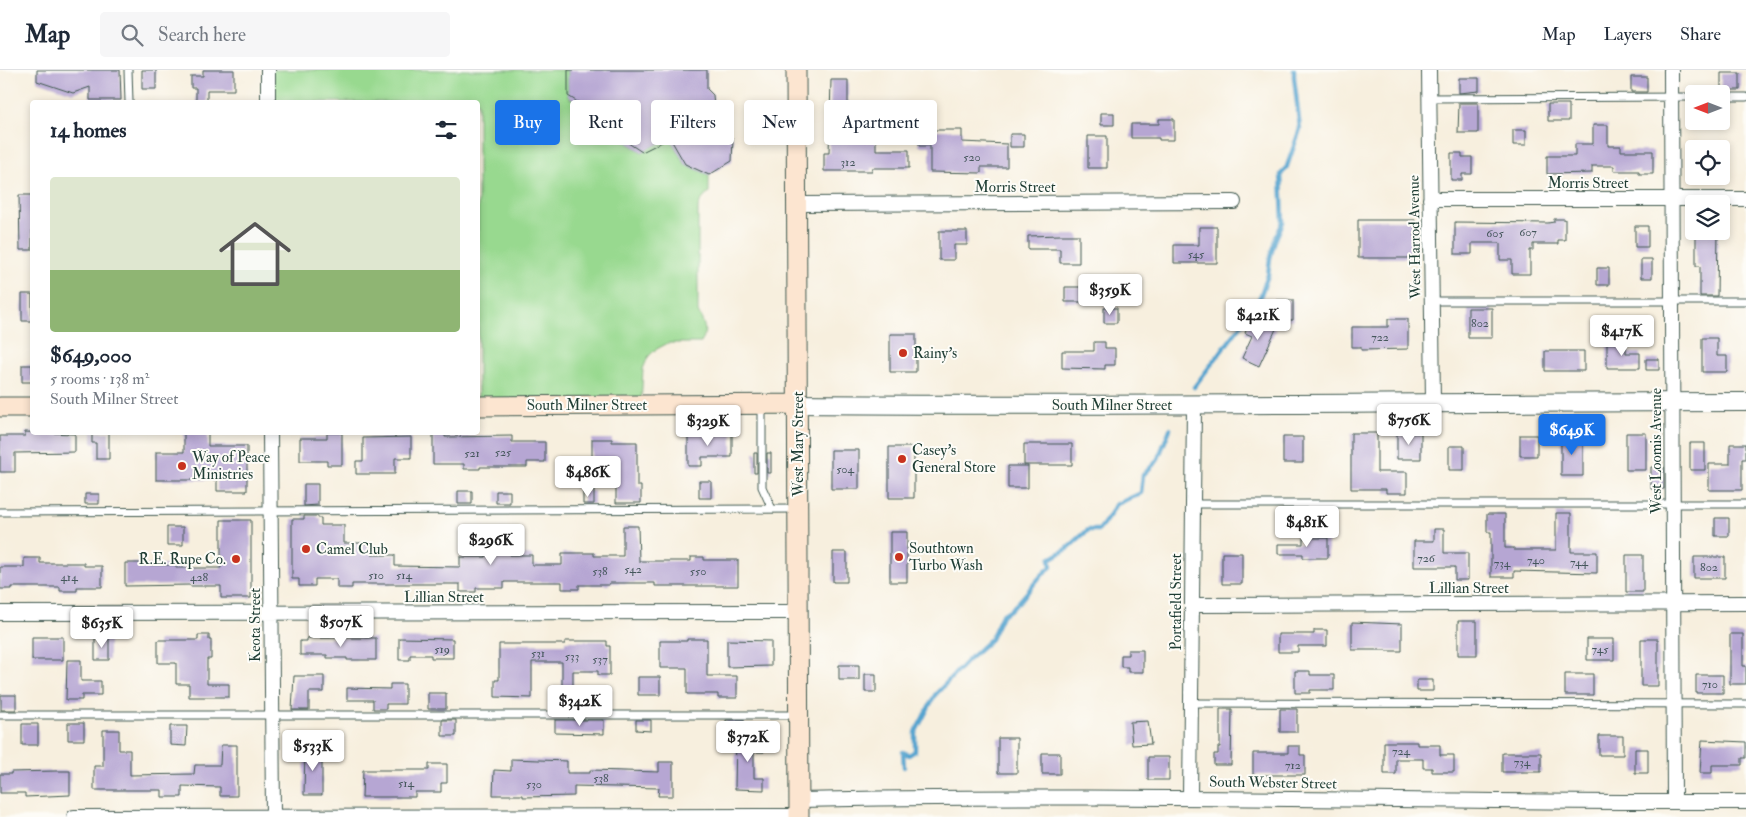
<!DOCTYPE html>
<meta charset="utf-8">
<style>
body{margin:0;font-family:"IM FELL Double Pica",serif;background:#f6f6f7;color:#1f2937;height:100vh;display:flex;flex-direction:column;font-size:19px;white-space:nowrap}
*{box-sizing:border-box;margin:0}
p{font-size:16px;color:#747a83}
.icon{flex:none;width:28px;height:28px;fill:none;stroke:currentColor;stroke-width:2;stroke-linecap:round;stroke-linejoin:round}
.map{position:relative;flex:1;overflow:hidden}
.panel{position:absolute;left:30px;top:30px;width:450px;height:335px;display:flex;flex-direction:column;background:#fff;border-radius:5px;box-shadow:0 2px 8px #0003}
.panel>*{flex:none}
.hud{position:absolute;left:495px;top:30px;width:475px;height:45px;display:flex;gap:10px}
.needle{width:32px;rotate:270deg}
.buttons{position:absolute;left:1685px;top:15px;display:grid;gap:10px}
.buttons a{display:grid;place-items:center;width:45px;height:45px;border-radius:5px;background:#fff;box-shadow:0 2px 8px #0003;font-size:25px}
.price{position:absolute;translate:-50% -42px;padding:0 11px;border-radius:5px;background:#fff;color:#222;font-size:16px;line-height:32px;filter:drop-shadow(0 1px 2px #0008)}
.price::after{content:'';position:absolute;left:50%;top:30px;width:15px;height:11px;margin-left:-8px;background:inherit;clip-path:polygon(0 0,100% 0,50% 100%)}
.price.active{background:#1a73e8;color:#fff}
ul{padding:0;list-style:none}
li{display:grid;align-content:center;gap:10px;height:265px;padding:0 20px}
li span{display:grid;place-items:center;height:155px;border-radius:5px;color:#555}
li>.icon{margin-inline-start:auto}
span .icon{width:90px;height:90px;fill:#fffc;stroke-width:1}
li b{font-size:21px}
h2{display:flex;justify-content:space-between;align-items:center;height:60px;padding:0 20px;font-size:21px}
.pill{padding:0 18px;border-radius:5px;background:#fff;box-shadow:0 2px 8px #0003;font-size:18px;line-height:45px}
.pill.active{background:#1a73e8;color:#fff}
header{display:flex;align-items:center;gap:30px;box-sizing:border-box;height:70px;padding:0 25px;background:#fff;border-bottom:1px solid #e0e1e3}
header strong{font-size:24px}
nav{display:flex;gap:28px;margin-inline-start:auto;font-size:18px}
.search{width:350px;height:45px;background:#f6f6f7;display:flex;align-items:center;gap:12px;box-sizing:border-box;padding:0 18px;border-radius:5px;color:#747a83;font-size:19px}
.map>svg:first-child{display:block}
.green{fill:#98d98f;stroke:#5c8b62}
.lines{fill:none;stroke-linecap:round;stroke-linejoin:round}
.stream{stroke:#56a4cf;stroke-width:4.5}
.building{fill:#b6a6d3}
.service-casing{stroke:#3f584e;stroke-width:9}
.minor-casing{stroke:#3f584e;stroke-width:16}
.tertiary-casing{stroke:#3f584e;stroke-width:20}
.secondary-casing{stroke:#3f584e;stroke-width:21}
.service{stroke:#fff;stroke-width:7}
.minor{stroke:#fff;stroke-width:14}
.tertiary{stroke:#fff;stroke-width:18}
.secondary{stroke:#fce5d0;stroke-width:19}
.poi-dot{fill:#c8321e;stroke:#fdfcf7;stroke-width:2}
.labels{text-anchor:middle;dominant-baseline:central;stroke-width:4;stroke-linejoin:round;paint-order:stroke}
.number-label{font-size:12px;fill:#45575c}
.street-label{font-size:15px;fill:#1f3d34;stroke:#fdfcf7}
.poi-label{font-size:15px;fill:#1f3d34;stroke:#fdfcf7;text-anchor:start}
</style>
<header>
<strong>Map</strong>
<div class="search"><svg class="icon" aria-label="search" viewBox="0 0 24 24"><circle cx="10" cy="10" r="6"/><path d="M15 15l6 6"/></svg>Search here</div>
<nav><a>Map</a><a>Layers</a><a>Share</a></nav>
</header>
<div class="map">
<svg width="1746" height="747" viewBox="0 0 1746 747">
<rect width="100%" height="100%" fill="#fdfcf7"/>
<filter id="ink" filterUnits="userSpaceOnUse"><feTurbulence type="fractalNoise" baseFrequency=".02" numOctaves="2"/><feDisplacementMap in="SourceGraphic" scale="10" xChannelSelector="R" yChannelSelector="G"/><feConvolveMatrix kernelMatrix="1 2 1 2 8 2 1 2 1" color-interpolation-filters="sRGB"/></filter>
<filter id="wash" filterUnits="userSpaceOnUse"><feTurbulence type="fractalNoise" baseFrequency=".0096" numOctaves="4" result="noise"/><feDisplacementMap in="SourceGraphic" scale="20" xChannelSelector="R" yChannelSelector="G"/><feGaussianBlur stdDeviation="1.12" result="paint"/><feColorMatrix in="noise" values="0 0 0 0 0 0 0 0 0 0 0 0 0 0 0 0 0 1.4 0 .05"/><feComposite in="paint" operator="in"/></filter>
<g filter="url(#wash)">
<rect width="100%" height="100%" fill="#f7efde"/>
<path class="green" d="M268 0H568V27L586 37H618L616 65 642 82 670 68 685 94 709 105V122L700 132 698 138V242C704 254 708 260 701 273H668L655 280 648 287 643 299 641 335 478 336V32H268Z"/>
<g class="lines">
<path class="stream" d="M1194 317 1253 240V237L1260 227 1268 205 1270 188 1275 170 1283 152 1281 104 1286 99 1300 59 1294 7V0
M904 697 903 682 909 685 915 681V663L935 625 968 590 991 569 1002 545C1023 534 1033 510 1051 497L1050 489 1067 479 1088 460H1099L1110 445 1115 435 1141 423 1143 405 1157 391 1170 359"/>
</g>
<g id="blocks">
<path class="building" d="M37 0H120L121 30H90V17L73 23 37 11Z
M142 0H156V19H142Z
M203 0H234V20H207V32H196V18H191V6H203Z
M568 0H707V19L713 25 714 38 733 69 732 91 709 105 685 94 670 68 642 82 616 65 618 37H586L568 26Z
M1721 3H1740V20H1721Z
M1631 7H1647V22H1631Z
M1459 8H1479V21L1459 23Z
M831 10H848V58H876V80H909V98H872V101H824V83H829Z
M1459 33H1478V63H1458Z
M1548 34H1569V51H1548Z
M1101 43H1114V55H1101Z
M1159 49H1174V70H1159V68H1131V54H1159Z
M1593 55H1608V76H1621V81H1653V104H1639V101H1614V96H1592V103L1547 104V86H1575V74H1593Z
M919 60H962V72L1007 74V97H981V103L930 102V76H919Z
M1513 60H1526V75H1513Z
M1010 64H1024V77H1010Z
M1088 66H1107V98H1088Z
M1451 83H1462V87H1472V104H1462V110H1451Z
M19 125H32V180H20Z
M1554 149H1565V170H1558V174H1533V180H1530V204H1512V190H1500V173H1472V184H1455V152L1548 153 1554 152Z
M1358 150H1415V188H1358Z
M1635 156H1648V177H1635Z
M1199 157H1217V193H1174V175H1199Z
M939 161H967V175H954V190H939Z
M1696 161H1718L1717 226H1700V196H1696Z
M1060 165H1079V193H1060V179H1028V166Z
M1641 189H1652V208H1641Z
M1597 198H1609V215H1597Z
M1065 217H1087V232H1065Z
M22 224H32V251H22Z
M1277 230H1293V250H1277Z
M1104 238H1117V253H1104Z
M1468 238H1492V268H1468Z
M1252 247 1276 259 1259 296 1242 288 1252 266 1245 263Z
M1388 249H1408V279L1361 280V277H1352V257H1388Z
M890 264H916V302H890Z
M1702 268H1717V286H1727V302H1702Z
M1094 272H1105V278H1115V295H1105V299L1062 298V281H1094Z
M1607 273H1626V283H1640V298H1607Z
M1545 281H1584V301H1545Z
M1646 289H1659V300H1646Z
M22 295H32V312H22Z
M25 362 75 364V382L15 383V402H0V366H25Z
M92 362H109V389H96V373H92Z
M184 362H208V376H247V421H217V410H156V382H184Z
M327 363H342V395H327V391H300V368H327Z
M688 363H732V387H702V396H688Z
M1351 363H1377V402H1407V423H1386V419H1351Z
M1397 363H1421V389H1397Z
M1626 363H1646V400H1626Z
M433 364H445V367L512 366V372H545V392H527V397H480V399H464V394H433Z
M1520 365H1537V386H1520Z
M411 367V388H395V404H356V391H363V368Z
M1283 367H1303V393H1283Z
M1561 367H1583V406H1561Z
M592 369H612V372H637V416H641V433H616V404H592Z
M1690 373H1705V400H1690Z
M1024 374H1072V395H1024Z
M1730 374H1746V389H1742V420H1709V394H1730Z
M1449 376H1464V400H1449Z
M889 377H914V428H889Z
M831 380H859V419H831Z
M754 383H757V403H754Z
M767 383H771V403H767Z
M1008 396H1028V418H1008Z
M1651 397H1664V419H1651Z
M699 411H711V428H699Z
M304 414H318V435L304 436Z
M458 421H472V434H458Z
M496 421H510V433H496Z
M583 421H594V434H583Z
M85 424H99V434H85Z
M1556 443H1571V482H1597V503L1514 501V507H1491V462H1487V444H1505V478H1514V480H1556Z
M304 446H318V448H321V455H344V473H372V485H395V496L460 497V487H486V482H510V485H532V495H562V483H594V486H623V456H638L639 491H691V487H704V490H738V516H655V513H609V515H579V519H562V512H504V518H476V522H460V514H352V518H337V509H315V516H299V509H292V449H304Z
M1715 448H1729V466H1715Z
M221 450H251V528H221V516H190V515L125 516V493H142V495H176V498H221Z
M167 457H183V475H167Z
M1434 459H1444V483H1468V510H1455V497H1414V471H1434Z
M890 462H907V512H890Z
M1303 468H1328V488H1303V484H1278V474H1303Z
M833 482H847V512H833Z
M1222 483H1242V514H1222Z
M1626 485H1643V522H1626Z
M1694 487H1725V508H1694Z
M24 488H40V493H84V496H102V517H77V521H60V517H12V519H0V497H24Z
M1458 551H1477V585H1458Z
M1352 552 1402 554V581H1386V580H1352Z
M1314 560H1327V576H1298V582H1278V564H1314Z
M1730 564H1743V596H1746V614H1730Z
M198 565H209V570H211V589H207V614H229V627H189V614H176V593H158V570H198Z
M32 567H63V590H32Z
M95 568H109V590H95Z
M307 568H376V590H347V588H327V585H300V571H307Z
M399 568 453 569V588H431V585H410V590H399Z
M687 569H707V606H737V628H718V624H687V598H660V571H687Z
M1587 569H1614V590H1587Z
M1641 569H1658V616H1641Z
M727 570 771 571V596L727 597Z
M565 571H607V576H610V605H598V601H573V621H562V592H532V628L495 627V610H499V574H565Z
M1128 580H1143V602H1128V597H1121V585H1128Z
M67 590H81V611H101V625H82V630H66Z
M839 595H859V610H839Z
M1295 601H1310V605H1334V620H1310V623H1295Z
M865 604H876V622H865Z
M1565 604H1593V625H1565Z
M1696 605H1723V623H1696Z
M294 606H324V622H309V640H292Z
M638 607H660V625H638Z
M1417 610H1433V621H1417Z
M390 614H405V634H386V639H373V630H347V618L390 619Z
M428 623H446V639H428Z
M1 625H16V640H1Z
M1220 639H1232L1231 695H1214V684H1218V677H1220Z
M1280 639H1297V662H1280Z
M442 650H456V666H442Z
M555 650H604V664L555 663Z
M636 650H651V661L636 660Z
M726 650H744V660H726Z
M1148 651 1151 674 1132 675 1130 652Z
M68 653H84V670H68Z
M22 654H38V675H22Z
M170 656H187L186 676 170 675Z
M103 660H119V680H130V705L194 704 195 695H220L221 675H237V726H220V717L182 716V727H162V720H94V696H103Z
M1599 666H1623V685H1599Z
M736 667H764V682H754V708H764V720L735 719Z
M998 668H1017V703H998Z
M1702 670 1746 672V688H1742V695H1712V703H1700Z
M1384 672H1417V675H1440V685H1454V702H1432V698H1423V689H1396V704H1384Z
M305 676H320L319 692H322V725H304Z
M1288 676H1300V685H1305V705H1253V683H1288Z
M1635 679H1648V703H1635Z
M1042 683H1060V704H1042Z
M1502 683H1541V702H1502Z
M1148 687H1169V710H1148Z
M511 689 567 691V703H590V700L659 702V692H673V726H658L659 718 574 716V726L523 727V725H493L494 700 511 701Z
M429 694H447V713H441V722H415V727H362L363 700H429Z
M56 701H70V725L25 727V723H0V704H11V702Z"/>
</g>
</g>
<g filter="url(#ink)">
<use href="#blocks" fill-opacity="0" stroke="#3f584e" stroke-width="1"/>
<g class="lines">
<defs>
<path id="service" d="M128 0 129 32
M1721 27H1746
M1429 28 1694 27
M1432 231H1746
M762 334V417L772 439
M1193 434H1746
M0 442 797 439
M1191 633 1746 634
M0 645H797"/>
<path id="minor" d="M268 0V32
M1429 0 1433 333
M1671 0 1674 732
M1430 129H1746
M796 134 1234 132
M270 362 273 747
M1192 535 1746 533
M0 543 798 542
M1190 728 1194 336
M799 730C1115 723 1431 733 1746 732
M74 747 799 746"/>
<path id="tertiary" d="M797 334C1114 337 1430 332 1746 332"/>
<path id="secondary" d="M796 0 799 747
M478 336 797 334
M0 337H32"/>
</defs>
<use href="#service" class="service-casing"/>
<use href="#minor" class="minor-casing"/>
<use href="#tertiary" class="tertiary-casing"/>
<use href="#secondary" class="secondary-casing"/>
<use href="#service" class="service"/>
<use href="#minor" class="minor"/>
<use href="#tertiary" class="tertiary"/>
<use href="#secondary" class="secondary"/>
</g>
</g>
<g class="poi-dot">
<circle cx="903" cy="283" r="5"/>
<circle cx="902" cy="389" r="5"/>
<circle cx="182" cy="396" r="5"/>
<circle cx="306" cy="479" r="5"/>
<circle cx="899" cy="487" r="5"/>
<circle cx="236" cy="489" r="5"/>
</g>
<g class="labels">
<g class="number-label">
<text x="972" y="87">520</text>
<text x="848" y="92">312</text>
<text x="1528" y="162">607</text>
<text x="1495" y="163">605</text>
<text x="1196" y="184">545</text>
<text x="1480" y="253">802</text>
<text x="1380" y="267">722</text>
<text x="503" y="382">525</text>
<text x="472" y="383">521</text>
<text x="845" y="399">504</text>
<text x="1426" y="488">726</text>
<text x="1536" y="490">740</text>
<text x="1579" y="492">744</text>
<text x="1502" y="493">734</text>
<text x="1709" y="497">802</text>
<text x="633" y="499">542</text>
<text x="600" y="501">538</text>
<text x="698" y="501">550</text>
<text x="376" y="505">510</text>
<text x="404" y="505">514</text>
<text x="69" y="507">414</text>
<text x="199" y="507">428</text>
<text x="442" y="579">519</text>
<text x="1600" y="579">745</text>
<text x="538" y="583">531</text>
<text x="572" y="586">533</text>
<text x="600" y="589">537</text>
<text x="1710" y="614">710</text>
<text x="1401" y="681">724</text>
<text x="1522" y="692">734</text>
<text x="1293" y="695">712</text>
<text x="601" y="708">538</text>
<text x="406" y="713">514</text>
<text x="534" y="714">530</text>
</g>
<g class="street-label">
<text x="1588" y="113">Morris Street</text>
<text x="1015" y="117">Morris Street</text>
<text transform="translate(1415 167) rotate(-91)">West Harrod Avenue</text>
<text x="587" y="335">South Milner Street</text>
<text x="1112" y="335">South Milner Street</text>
<text transform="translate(798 374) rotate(-90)">West Mary Street</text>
<text transform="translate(1656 381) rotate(-90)">West Loomis Avenue</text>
<text x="1469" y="518">Lillian Street</text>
<text x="444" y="527">Lillian Street</text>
<text transform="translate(1176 532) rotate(-90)">Portafield Street</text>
<text transform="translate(255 555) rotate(-90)">Keota Street</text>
<text transform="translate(1273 713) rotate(1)">South Webster Street</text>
</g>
<g class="poi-label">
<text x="913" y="283">Rainy's</text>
<text x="912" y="380">Casey's<tspan x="912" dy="17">General Store</tspan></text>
<text x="192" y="387">Way of Peace<tspan x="192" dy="17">Ministries</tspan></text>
<text x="909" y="478">Southtown<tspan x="909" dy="17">Turbo Wash</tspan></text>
<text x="316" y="479">Camel Club</text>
<text x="226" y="489" text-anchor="end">R.E. Rupe Co.</text>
</g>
</g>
</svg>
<div class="buttons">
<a><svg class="needle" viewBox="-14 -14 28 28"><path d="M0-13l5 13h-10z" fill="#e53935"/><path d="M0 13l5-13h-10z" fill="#747a83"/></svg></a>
<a><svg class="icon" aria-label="locate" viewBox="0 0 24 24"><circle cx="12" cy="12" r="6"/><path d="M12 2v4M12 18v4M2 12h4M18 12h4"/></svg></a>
<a><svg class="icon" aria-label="layers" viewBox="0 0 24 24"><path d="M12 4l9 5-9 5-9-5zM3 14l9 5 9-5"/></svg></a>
</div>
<b class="price" style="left:1110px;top:246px">$359K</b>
<b class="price" style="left:1258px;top:271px">$421K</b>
<b class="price" style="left:1622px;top:287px">$417K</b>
<b class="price" style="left:1409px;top:376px">$756K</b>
<b class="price" style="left:708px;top:377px">$329K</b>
<b class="price active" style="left:1572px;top:386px">$649K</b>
<b class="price" style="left:588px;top:428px">$486K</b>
<b class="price" style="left:1307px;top:478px">$481K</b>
<b class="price" style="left:491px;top:496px">$296K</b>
<b class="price" style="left:341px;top:578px">$507K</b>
<b class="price" style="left:102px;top:579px">$635K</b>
<b class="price" style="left:580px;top:657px">$342K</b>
<b class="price" style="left:748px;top:693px">$372K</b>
<b class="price" style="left:313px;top:702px">$533K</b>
<div class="hud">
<a class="pill active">Buy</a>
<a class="pill">Rent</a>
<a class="pill">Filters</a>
<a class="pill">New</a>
<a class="pill">Apartment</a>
</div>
<section class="panel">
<h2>14 homes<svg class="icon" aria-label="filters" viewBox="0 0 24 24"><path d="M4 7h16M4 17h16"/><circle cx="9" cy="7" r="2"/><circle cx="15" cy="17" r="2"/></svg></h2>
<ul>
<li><span style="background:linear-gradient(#dfe7d0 60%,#8fb573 0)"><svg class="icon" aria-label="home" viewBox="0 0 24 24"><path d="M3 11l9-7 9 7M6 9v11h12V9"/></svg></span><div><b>$649,000</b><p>5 rooms · 138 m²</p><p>South Milner Street</p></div></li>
</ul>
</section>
</div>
